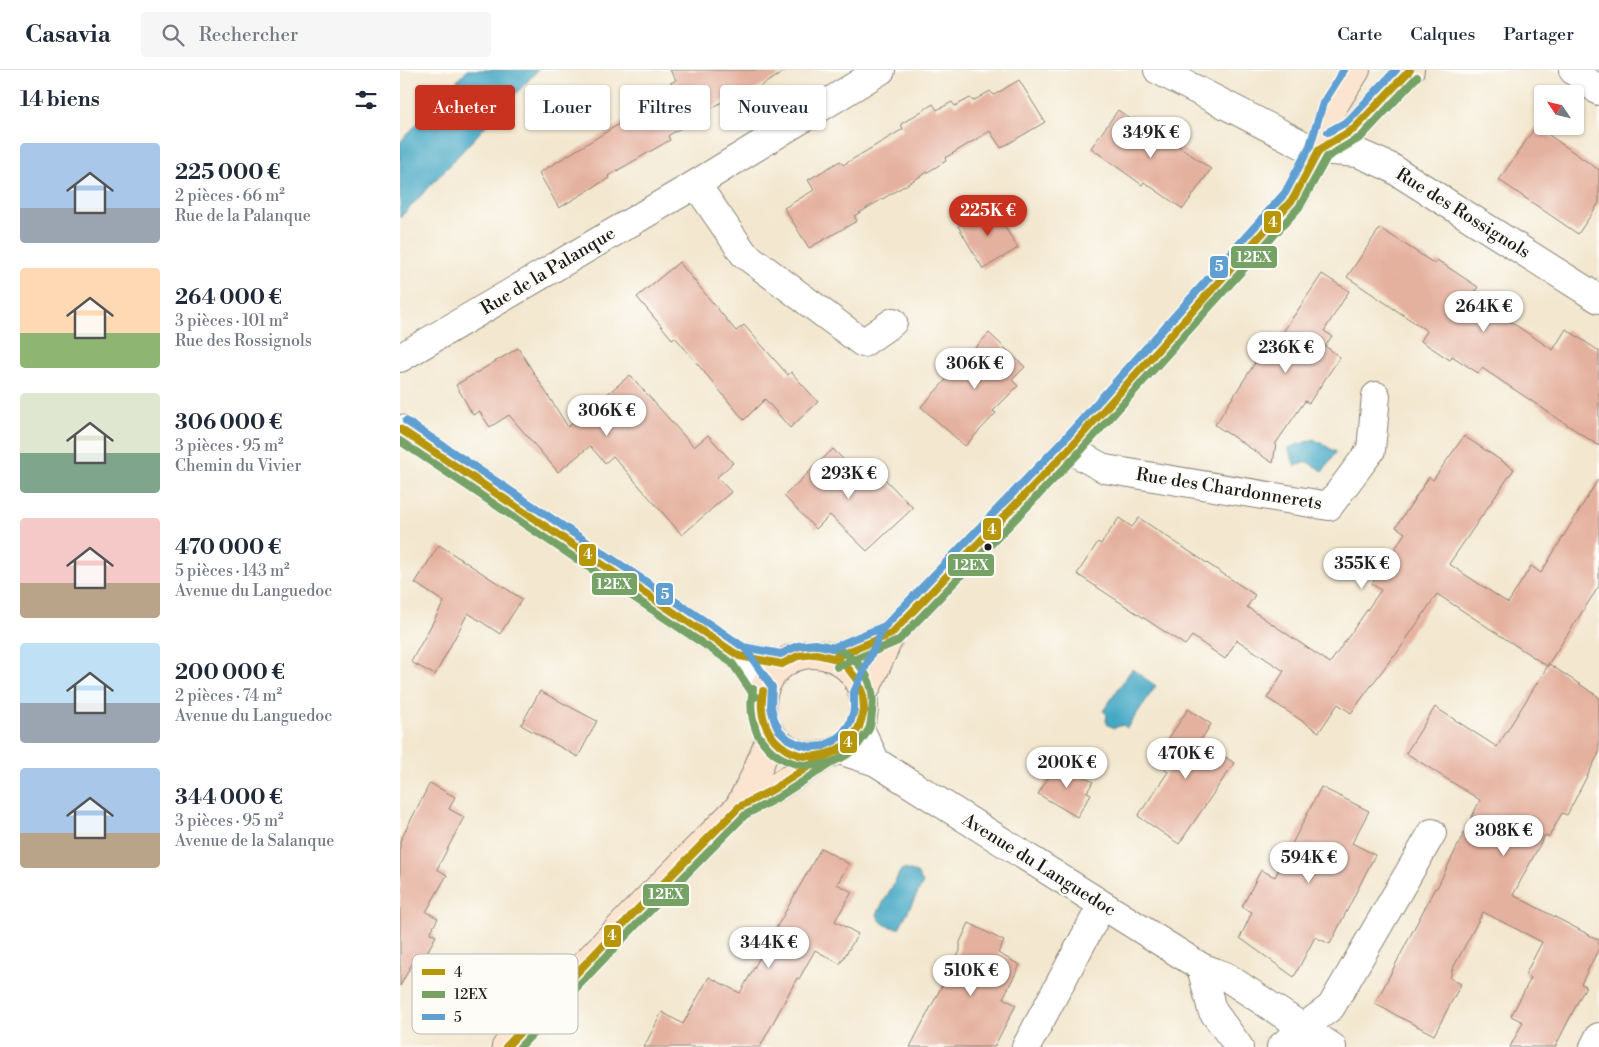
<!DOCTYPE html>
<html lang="fr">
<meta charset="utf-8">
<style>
body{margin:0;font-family:"Libre Bodoni",serif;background:#f6f6f7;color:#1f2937;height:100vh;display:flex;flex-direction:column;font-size:19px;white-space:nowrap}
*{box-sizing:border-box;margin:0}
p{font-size:16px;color:#747a83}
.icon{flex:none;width:28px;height:28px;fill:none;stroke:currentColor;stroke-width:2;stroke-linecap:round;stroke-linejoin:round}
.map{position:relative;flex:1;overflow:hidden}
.panel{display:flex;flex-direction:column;background:#fff;width:400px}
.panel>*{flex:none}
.banner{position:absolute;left:15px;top:15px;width:475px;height:45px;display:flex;gap:10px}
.needle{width:32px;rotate:305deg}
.buttons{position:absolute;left:1134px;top:15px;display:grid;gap:10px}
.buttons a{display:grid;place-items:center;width:50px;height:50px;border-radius:5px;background:#fff;box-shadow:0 1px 4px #0004;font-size:25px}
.price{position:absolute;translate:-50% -42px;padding:0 11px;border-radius:18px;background:#fff;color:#222;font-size:16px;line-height:32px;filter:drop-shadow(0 1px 2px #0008)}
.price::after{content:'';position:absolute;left:50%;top:30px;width:15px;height:11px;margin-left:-8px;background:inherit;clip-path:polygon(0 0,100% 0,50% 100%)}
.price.current{background:#c8321e;color:#fff}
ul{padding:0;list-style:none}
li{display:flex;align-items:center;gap:15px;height:125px;padding:0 20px}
li span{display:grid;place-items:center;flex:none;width:140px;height:100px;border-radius:5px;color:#555}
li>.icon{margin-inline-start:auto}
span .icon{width:60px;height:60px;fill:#fffc;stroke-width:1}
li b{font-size:21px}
h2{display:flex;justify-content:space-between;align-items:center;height:60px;padding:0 20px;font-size:21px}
.tag{padding:0 18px;border-radius:5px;background:#fff;box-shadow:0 1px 4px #0004;font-size:18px;line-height:45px}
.tag.current{background:#c8321e;color:#fff}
header{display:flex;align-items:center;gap:30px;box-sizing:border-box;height:70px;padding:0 25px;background:#fff;border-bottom:1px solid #e0e1e3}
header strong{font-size:24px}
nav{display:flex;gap:28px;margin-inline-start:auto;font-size:18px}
.search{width:350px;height:45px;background:#f6f6f7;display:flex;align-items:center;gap:12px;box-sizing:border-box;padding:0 18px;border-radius:5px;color:#747a83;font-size:19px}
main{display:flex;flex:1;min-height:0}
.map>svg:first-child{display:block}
.water{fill:#45a8c5;stroke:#306270}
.building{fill:#e5b19f}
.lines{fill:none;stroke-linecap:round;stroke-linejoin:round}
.street-casing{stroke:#888276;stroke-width:30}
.secondary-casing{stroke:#888276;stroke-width:30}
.street{stroke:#fff;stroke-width:28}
.secondary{stroke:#fce5d0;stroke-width:28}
.bus-1-casing{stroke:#fdfcf7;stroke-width:11}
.bus-2-casing{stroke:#fdfcf7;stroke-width:11}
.bus-3-casing{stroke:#fdfcf7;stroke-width:11}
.bus-1{stroke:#b79608;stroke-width:8}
.bus-2{stroke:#77a266;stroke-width:8}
.bus-3{stroke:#619fd1;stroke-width:8}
.bus-dot{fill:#1c1c1c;stroke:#fdfcf7;stroke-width:2}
.labels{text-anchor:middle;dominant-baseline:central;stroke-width:4.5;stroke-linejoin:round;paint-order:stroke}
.street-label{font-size:18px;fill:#1c1c1c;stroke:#fdfcf7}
.key{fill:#fdfcf7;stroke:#bab9b5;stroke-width:1}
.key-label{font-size:14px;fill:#1c1c1c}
.line-badge{stroke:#fdfcf7;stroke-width:2}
.badge-label{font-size:14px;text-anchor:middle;font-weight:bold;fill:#fff}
</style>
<header>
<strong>Casavia</strong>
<div class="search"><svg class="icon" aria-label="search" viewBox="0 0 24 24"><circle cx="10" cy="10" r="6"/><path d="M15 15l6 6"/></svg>Rechercher</div>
<nav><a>Carte</a><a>Calques</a><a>Partager</a></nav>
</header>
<main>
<section class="panel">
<h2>14 biens<svg class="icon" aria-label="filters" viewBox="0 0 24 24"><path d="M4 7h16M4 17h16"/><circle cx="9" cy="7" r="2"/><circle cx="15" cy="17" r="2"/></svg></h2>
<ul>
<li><span style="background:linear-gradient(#a9c7e8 65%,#9aa5b1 0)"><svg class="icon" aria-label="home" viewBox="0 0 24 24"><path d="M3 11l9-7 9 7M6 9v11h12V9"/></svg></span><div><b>225 000 €</b><p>2 pièces · 66 m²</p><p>Rue de la Palanque</p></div></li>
<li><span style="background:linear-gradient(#ffd9b3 65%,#8fb573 0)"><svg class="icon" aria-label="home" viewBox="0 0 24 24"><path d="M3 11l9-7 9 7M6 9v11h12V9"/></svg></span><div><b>264 000 €</b><p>3 pièces · 101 m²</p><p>Rue des Rossignols</p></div></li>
<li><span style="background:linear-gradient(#dfe7d0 60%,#7fa58c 0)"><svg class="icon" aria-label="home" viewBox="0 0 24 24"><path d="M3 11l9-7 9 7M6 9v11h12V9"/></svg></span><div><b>306 000 €</b><p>3 pièces · 95 m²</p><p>Chemin du Vivier</p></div></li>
<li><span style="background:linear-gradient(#f6c9c9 65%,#b9a48a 0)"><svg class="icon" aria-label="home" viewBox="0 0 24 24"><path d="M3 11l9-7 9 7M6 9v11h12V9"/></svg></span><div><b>470 000 €</b><p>5 pièces · 143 m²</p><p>Avenue du Languedoc</p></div></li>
<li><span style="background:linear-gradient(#bfe0f5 60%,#9aa5b1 0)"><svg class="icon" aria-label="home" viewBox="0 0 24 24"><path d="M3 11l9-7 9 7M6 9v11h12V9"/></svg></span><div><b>200 000 €</b><p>2 pièces · 74 m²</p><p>Avenue du Languedoc</p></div></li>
<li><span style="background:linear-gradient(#a9c7e8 65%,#b9a48a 0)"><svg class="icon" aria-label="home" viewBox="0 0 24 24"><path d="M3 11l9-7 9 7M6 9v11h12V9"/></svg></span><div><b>344 000 €</b><p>3 pièces · 95 m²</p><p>Avenue de la Salanque</p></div></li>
</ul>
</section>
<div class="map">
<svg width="1199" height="977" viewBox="0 0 1199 977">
<rect width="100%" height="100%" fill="#fdfcf7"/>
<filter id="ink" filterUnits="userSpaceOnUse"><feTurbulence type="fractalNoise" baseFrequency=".02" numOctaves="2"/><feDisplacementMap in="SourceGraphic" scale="10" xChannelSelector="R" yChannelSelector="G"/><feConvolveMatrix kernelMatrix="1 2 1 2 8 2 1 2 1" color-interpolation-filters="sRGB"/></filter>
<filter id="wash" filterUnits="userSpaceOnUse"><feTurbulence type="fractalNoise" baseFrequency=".0096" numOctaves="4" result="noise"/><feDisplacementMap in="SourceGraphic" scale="20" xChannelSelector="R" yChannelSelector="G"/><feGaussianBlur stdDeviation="1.12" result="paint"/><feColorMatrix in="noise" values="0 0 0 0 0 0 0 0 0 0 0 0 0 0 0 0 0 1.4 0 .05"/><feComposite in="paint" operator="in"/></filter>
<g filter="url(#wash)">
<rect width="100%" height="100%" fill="#f3e7cf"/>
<path class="water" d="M67 0H138L0 148V72Z
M914 369 936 382 923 401 907 392 895 396 888 378Z
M732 599 756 616 727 658 723 655 714 658 708 655 706 651 707 644 703 641Z
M504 799 517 803 523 813 499 858C490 858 479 854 477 844L501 800Z"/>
<g id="blocks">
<path class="building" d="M270 0H387L331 34 328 28 268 66 270 70 208 106 209 108 159 138 139 103 234 45 230 37 276 10Z
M619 10 645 52 601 78 590 61 545 88 546 91 454 146 457 151 409 178 384 138 414 120 408 110 440 91 443 95 503 59 501 54 533 34 537 40 552 32 555 36 570 28 573 31 590 21 594 25Z
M718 40 744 59 748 54 811 99 783 139 744 112 742 115 691 78Z
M1136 56 1199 100V133L1178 164 1099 110Z
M591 135 618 178 583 199 558 156Z
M980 158 1035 194 1037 190 1078 217 1072 226 1153 280 1166 259 1199 281V376L1082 298 1078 303 1052 286 1050 290 1021 271 1027 261 947 207Z
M279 192 336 261 344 255 388 305 391 302 418 332 390 358 365 329 344 350 275 267 272 269 237 227Z
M922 204 949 221 924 261 932 266 925 276 940 287 909 333 905 331 876 373 873 393 815 355 860 285 862 287 866 281 869 283Z
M589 263 625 297 612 310 618 316 593 341 596 343 565 376 521 337Z
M118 278 168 357 230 305 294 377 308 365 333 393 317 407 331 422 282 465 213 386 205 393 190 376 158 402 109 345 90 357 79 341 73 345 56 315Z
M1064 366 1114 399 1049 494 1108 533 1131 496 1141 503 1199 408V516L1147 596 1037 524 995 586 994 585 951 643 938 634 919 662 867 628 884 601 837 570 825 589 792 566 785 575 677 504 698 472 701 474 719 448 732 457 739 448 855 525 847 537 930 593 981 520 972 514 1005 463 996 457 1029 407 1033 410Z
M433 379 464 410 475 399 513 438 467 481 430 445 416 459 384 426Z
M39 475 122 529 100 564 68 543 35 605 11 592 44 532 15 513Z
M1149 594 1199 627V683L1167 745 1162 743 1149 767 1145 765 1113 825 1199 870V878L1181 914 1186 916 1155 977H1110L1123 952 1111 946 1131 908 1125 905 1142 872 1083 842 1052 900 1050 908 1061 914 1034 965 975 934 1035 818H1037L1080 730 1006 683 1035 637 1097 677Z
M140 621 197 651 178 687 121 655Z
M788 639 811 654 801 670 834 693 779 774 738 746 768 702 763 698 775 681 765 674Z
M659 691 693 712 687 722 691 724 677 747 638 724Z
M30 713 55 727 49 739 64 747 37 799 47 805 26 842 38 848 30 863 36 866 20 895 13 892 0 916V771Z
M921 717 969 741 952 773 975 785 930 874 915 867 894 907 840 868 852 842 842 837 861 800 875 807Z
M421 778 449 794 437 814 452 822 435 851 458 864 440 894 415 880 399 909 397 908 360 977H244L262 942 283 954 309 907 340 923Z
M569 853 604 871 598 883 620 895 603 928 616 935 594 977H510L560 881V872Z"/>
</g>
</g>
<g filter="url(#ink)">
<use href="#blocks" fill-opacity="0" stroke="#888276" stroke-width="1"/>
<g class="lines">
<defs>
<path id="street" d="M758 0 903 75 919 80 958 83 990 97 1199 229
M1173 0 1199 21
M296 114 344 184 463 273 493 252
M0 288 296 114 481 0
M0 359 339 586 363 621
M669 379 705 399 929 436 971 380 976 326
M339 586 382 594
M459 657 476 692
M439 680 476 692 801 897 825 906 932 977
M801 897 812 940 839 977
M626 977 702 835
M881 977 904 957 931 937 1032 763
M1194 977 1199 967"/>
<path id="secondary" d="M919 80 954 59 1010 0
M362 635a51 51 0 1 1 102 0a51 51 0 1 1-102 0Z
M433 588 491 564
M463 625 491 564 669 379 893 129 919 80 932 38 956 0
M339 737 372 720 425 686
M106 977 232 845 339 737 354 708 371 666"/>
</defs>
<use href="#street" class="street-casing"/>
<use href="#secondary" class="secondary-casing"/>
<use href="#street" class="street"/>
<use href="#secondary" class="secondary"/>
<defs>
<path id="bus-1" d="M0 359 339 586 382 594
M433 588 491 564 669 379 893 129 919 80 954 59 1010 0
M363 621C353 675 407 707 450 671
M106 977 232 845 339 737 372 720 425 686 439 680 451 670 459 657 464 641 463 625 457 610 447 597 433 588 416 584 398 586 382 594"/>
<path id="bus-2" d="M0 371 332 593 355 627
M437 597 498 571 676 386 900 136 927 87 961 67 1017 7
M353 619C350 633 351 647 356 660 357 665 361 669 364 673 388 705 441 702 462 669 465 665 469 661 470 656 471 651 472 646 472 641 475 622 469 603 454 590 436 574 411 571 390 579
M120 977 239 852 345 745 377 728 430 694"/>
<path id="bus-3" d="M928 62 948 51 996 0
M6 351 345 578 372 617 371 637 374 649 379 660 388 669 398 674 411 677 423 676 434 671 443 663 450 653 454 640V622L483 558 662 372 885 123 910 76 923 33 944 0
M320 561 343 577 381 584 397 576 416 574 432 578 485 556 501 539"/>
</defs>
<use href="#bus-1" class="bus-1-casing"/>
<use href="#bus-2" class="bus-2-casing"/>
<use href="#bus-3" class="bus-3-casing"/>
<use href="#bus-1" class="bus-1"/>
<use href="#bus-2" class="bus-2"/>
<use href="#bus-3" class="bus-3"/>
</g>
</g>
<circle class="bus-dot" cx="588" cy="477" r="4.5"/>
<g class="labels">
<g class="street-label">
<text transform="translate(1063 143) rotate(32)">Rue des Rossignols</text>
<text transform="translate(148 201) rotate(-31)">Rue de la Palanque</text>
<text transform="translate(829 419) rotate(9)">Rue des Chardonnerets</text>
<text transform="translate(639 795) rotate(32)">Avenue du Languedoc</text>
</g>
</g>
<rect x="12" y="884" width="166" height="80" rx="8" class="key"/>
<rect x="22" y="899" width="23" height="6" fill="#b79608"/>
<rect x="22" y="921" width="23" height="7" fill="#77a266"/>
<rect x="22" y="944" width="23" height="6" fill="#619fd1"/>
<g class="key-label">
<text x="54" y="907">4</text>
<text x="54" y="929">12EX</text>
<text x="54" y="952">5</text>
</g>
<g class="line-badge">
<rect x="863" y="140" width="19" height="24" rx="5" fill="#b79608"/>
<rect x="830" y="175" width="48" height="24" rx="5" fill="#77a266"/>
<rect x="809" y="185" width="20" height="24" rx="5" fill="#619fd1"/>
<rect x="582" y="447" width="20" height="24" rx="5" fill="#b79608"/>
<rect x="178" y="473" width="19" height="24" rx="5" fill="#b79608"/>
<rect x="547" y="483" width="48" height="24" rx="5" fill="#77a266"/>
<rect x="191" y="502" width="47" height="24" rx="5" fill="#77a266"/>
<rect x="255" y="512" width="19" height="24" rx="5" fill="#619fd1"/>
<rect x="439" y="660" width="19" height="24" rx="5" fill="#b79608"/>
<rect x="242" y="813" width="48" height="24" rx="5" fill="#77a266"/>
<rect x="203" y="854" width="19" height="24" rx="5" fill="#b79608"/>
</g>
<g class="badge-label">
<text x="873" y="157">4</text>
<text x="854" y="192">12EX</text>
<text x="819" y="201">5</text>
<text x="592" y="464">4</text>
<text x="188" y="489">4</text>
<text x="571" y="500">12EX</text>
<text x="214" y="519">12EX</text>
<text x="265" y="529">5</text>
<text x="448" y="677">4</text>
<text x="266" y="829">12EX</text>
<text x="212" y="870">4</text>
</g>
</svg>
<div class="buttons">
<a><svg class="needle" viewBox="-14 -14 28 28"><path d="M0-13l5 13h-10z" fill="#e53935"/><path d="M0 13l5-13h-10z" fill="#747a83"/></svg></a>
</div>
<b class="price" style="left:751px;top:89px">349K €</b>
<b class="price current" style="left:588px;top:167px">225K €</b>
<b class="price" style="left:1084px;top:263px">264K €</b>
<b class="price" style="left:886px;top:304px">236K €</b>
<b class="price" style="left:575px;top:320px">306K €</b>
<b class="price" style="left:207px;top:367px">306K €</b>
<b class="price" style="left:449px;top:430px">293K €</b>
<b class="price" style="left:962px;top:520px">355K €</b>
<b class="price" style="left:786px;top:710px">470K €</b>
<b class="price" style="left:667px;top:719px">200K €</b>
<b class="price" style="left:1104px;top:787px">308K €</b>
<b class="price" style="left:909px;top:814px">594K €</b>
<b class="price" style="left:369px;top:899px">344K €</b>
<b class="price" style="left:571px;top:927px">510K €</b>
<div class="banner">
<a class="tag current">Acheter</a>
<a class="tag">Louer</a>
<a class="tag">Filtres</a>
<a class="tag">Nouveau</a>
</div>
</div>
</main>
